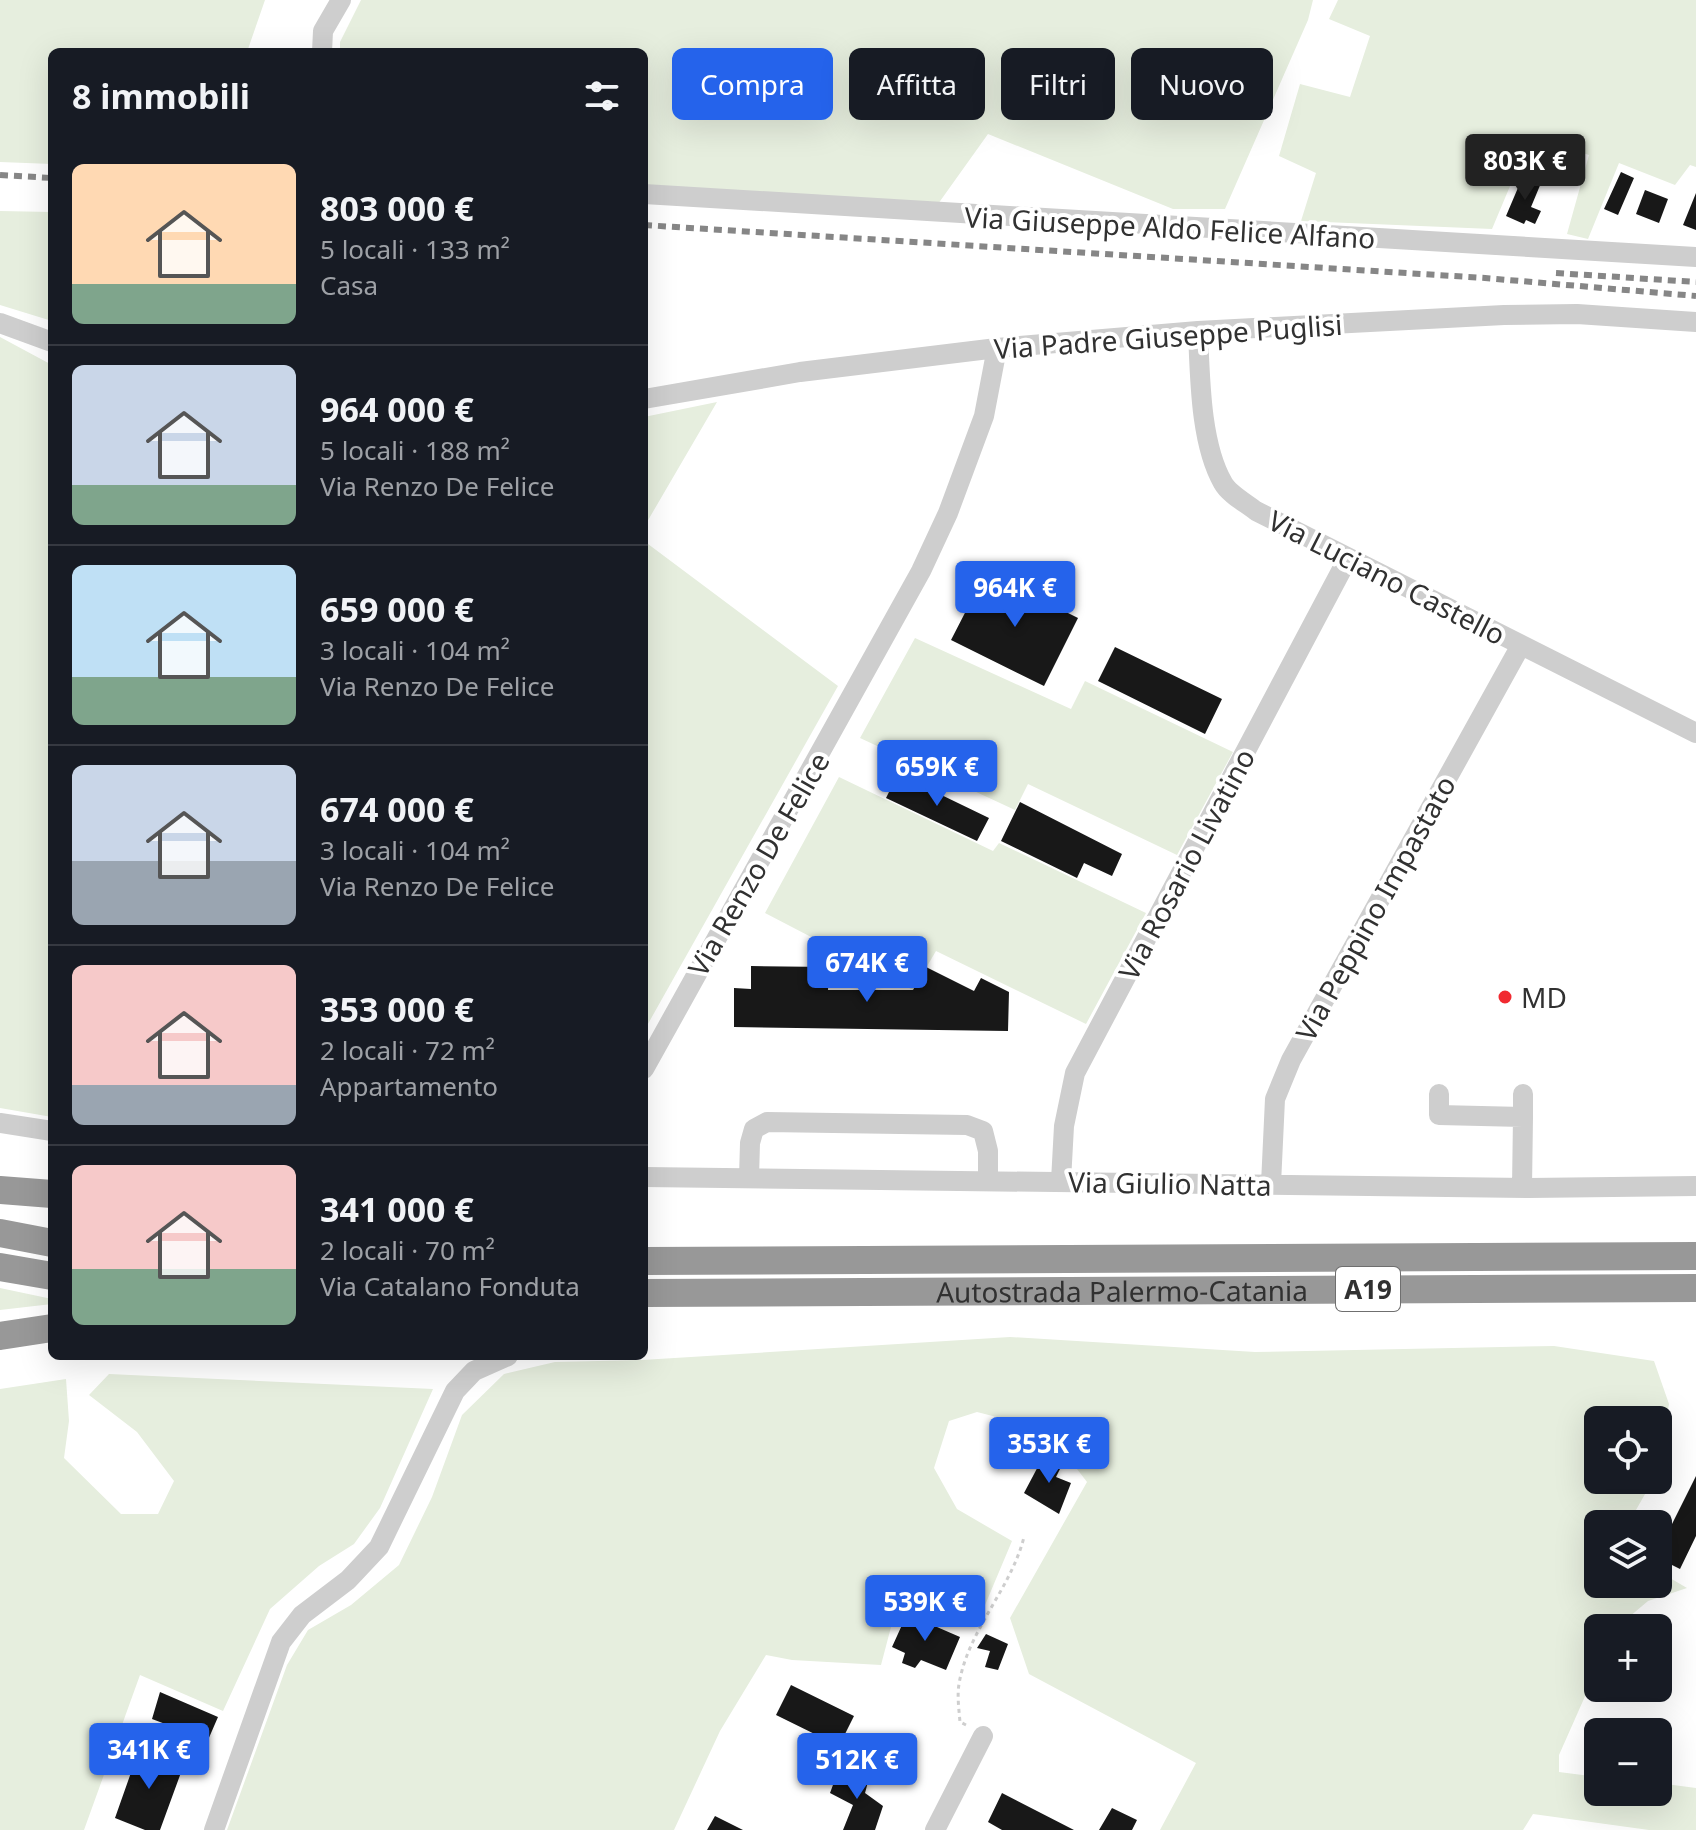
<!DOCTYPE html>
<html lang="it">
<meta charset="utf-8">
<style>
body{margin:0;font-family:"Noto Sans",sans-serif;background:#20242c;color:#f1f3f6;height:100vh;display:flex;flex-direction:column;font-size:30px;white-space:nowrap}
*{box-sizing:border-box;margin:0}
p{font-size:26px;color:#9ea1a6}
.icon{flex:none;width:44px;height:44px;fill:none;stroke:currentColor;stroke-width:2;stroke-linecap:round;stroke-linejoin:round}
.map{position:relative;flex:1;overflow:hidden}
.sheet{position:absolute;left:48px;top:48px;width:600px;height:1312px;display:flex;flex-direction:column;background:#171b24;border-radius:12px;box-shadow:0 8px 32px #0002}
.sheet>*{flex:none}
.hud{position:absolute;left:672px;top:48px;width:760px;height:72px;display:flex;gap:16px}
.buttons{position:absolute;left:1584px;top:1406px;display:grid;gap:16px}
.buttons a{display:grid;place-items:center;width:88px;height:88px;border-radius:12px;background:#171b24;box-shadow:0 8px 32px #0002;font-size:40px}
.price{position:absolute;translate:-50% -68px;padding:0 18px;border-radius:8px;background:#2563eb;color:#fff;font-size:26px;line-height:52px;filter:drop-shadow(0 2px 4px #0008)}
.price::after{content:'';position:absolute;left:50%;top:48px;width:24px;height:18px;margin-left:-12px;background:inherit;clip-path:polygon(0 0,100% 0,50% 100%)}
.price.on{background:#222;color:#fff}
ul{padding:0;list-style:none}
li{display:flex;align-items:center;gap:24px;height:200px;padding:0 24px}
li+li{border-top:2px solid #363941}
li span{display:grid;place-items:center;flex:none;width:224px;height:160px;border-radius:12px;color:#555}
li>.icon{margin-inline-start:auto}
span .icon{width:96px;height:96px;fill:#fffc;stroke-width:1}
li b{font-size:34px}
h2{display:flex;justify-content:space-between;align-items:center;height:96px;padding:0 24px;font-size:34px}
.tag{padding:0 28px;border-radius:12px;background:#171b24;box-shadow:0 8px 32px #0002;font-size:28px;line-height:72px}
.tag.on{background:#2563eb;color:#fff}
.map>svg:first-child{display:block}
.green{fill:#e6eede}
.building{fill:#181818}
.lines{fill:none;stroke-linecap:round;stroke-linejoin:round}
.path{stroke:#cecece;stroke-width:3;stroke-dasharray:4 4;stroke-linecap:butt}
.minor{stroke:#cecece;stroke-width:20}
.highway{stroke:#989898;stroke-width:28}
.rail{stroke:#868686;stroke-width:6;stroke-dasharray:8 6;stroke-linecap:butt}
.poi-dot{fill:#f12a30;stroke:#fff;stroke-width:3}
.labels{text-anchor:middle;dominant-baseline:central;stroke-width:8;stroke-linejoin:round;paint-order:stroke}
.shield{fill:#fff;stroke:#6f6f6f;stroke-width:2}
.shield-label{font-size:26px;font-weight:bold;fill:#313131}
.street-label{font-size:28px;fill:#313131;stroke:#fff}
.poi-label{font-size:28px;fill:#313131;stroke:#fff;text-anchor:start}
</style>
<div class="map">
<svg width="1696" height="1830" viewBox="0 0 1696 1830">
<rect width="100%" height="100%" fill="#fff"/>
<path class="green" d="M0 0H265L247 52H52V164L0 162Z
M361 0H1313L1308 20 1225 209H1173L988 134 938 204 644 185V52H340V42Z
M1338 0H1696V167L1690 165 1675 185 1619 163 1588 239 1567 234 1589 155 1531 136 1492 229 1301 221 1316 173 1279 156 1300 84 1350 97 1370 36 1329 19Z
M0 211 52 212V321L0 305Z
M0 337 52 365V1117L0 1108Z
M717 402 647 522 648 544 838 686 644 1031V417Z
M915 638 1071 709 1085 681 1233 752 1177 855 1028 784 1015 810 860 738Z
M839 777 993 851 999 843 1146 913 1086 1024 936 951 913 990 765 913Z
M0 1288 52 1299V1304L0 1310Z
M1010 1337 1255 1352 1554 1346 1654 1361 1669 1404 1658 1467V1420H1598V1480H1653L1628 1524H1598V1584H1658V1571L1687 1588 1648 1601 1616 1628H1598V1667L1559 1755V1772L1598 1777V1792H1658V1783L1696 1788V1830H1649L1533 1814 1523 1830H1160L1196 1763 1029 1674 1010 1618 1087 1482 1047 1430 977 1412 949 1421 934 1468 957 1509 1012 1541 980 1617 900 1593 881 1665 792 1660 766 1655 720 1731 674 1830H227L287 1665 308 1630 351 1605 399 1565 432 1497 462 1415 504 1374 555 1362 642 1360Z
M109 1374 433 1389 380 1508 354 1544 319 1566 270 1609 223 1711 140 1675 84 1830H0V1389L66 1379 69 1421 64 1458 121 1514H158L174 1481 137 1432 89 1395Z"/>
<path class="building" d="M1621 172 1634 178 1618 215 1604 209Z
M1523 176 1541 183 1531 207 1541 211 1535 224 1526 220 1524 224 1506 216Z
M1645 190 1668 199 1659 223 1636 214Z
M1696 193V230L1683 225Z
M986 572 1078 618 1044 686 951 640Z
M1115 647 1222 699 1205 734 1098 681Z
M898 774 989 818 977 841 886 798Z
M1020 802 1122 854 1112 876 1084 863 1077 878 1001 841Z
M751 966 829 967 828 990H913L926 967 974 991 981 978 1009 992 1008 1031 734 1027V988L751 989Z
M1052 1455 1064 1461 1056 1477 1071 1483 1059 1514 1024 1493 1042 1459 1049 1463Z
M1696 1476V1536L1680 1569 1658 1558V1552Z
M907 1614 960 1637 946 1670 921 1660 915 1668 902 1663 905 1653 892 1647Z
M986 1634 1008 1644 998 1670 985 1667 990 1651 977 1648Z
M791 1685 854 1716 839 1746 776 1715Z
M160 1692 218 1717 208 1740 152 1719Z
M140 1747 183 1767 160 1830H145L115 1818Z
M840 1766 868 1782 865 1793 883 1806 875 1830H843L853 1805 830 1793Z
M1002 1793 1074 1830H1002L988 1822Z
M1112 1808 1137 1820 1132 1830H1099Z
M715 1816 743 1830H707Z"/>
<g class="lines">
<path class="path" d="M966 1725 960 1722C959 1710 957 1696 959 1684 968 1630 1011 1589 1024 1537"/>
<path class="minor" d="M322 52 323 31 341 0
M644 194 1696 257
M0 323 52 342
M1198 331C1200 376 1200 443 1223 483 1229 494 1246 503 1256 511L1696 733
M644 399 800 372 997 348 1198 331 1504 315 1577 314 1696 322
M644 1069 921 571 948 513 984 416 997 348
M1439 1094V1115L1523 1117V1094
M0 1123 52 1131
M644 1177 1529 1188 1696 1186
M749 1178 750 1143 754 1129 767 1122 967 1125 983 1131 988 1151V1181
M1061 1181 1064 1126 1075 1073 1348 558
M1271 1184 1275 1099 1291 1060 1521 645
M1522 1187 1523 1117
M214 1830 281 1642 302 1615 348 1580 379 1547 455 1391 474 1371 508 1356
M935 1830 983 1736"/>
<g class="highway">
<path d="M0 1190 52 1194"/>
<path d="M0 1233 52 1243"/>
<path d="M644 1261 1696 1256"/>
<path d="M0 1267 52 1276"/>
<path id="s1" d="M644 1293 1696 1288"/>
<path d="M0 1336 52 1328"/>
</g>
<path class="rail" d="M0 175 52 178
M644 225 1485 278 1696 296
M1556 273 1696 282"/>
</g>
<circle class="poi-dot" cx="1505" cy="997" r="8"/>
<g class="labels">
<rect class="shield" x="1336" y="1267" width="64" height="44" rx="6"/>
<g class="shield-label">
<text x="1368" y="1289">A19</text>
</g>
<g class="street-label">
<text transform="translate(1170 227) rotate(3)">Via Giuseppe Aldo Felice Alfano</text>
<text transform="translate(1168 336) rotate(-4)">Via Padre Giuseppe Puglisi</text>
<text transform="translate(1387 577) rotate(27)">Via Luciano Castello</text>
<text transform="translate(758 864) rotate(-60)">Via Renzo De Felice</text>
<text transform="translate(1186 864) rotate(-62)">Via Rosario Livatino</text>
<text transform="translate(1375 908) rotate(-61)">Via Peppino Impastato</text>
<text transform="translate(1170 1183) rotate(1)">Via Giulio Natta</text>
<text stroke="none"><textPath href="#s1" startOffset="478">Autostrada Palermo-Catania</textPath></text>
</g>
<g class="poi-label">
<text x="1521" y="997">MD</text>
</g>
</g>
</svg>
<div class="buttons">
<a><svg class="icon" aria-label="locate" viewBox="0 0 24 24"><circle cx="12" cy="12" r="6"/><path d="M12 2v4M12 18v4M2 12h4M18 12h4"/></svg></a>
<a><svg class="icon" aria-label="layers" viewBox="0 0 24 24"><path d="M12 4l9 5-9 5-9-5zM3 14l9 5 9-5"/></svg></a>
<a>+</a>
<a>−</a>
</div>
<b class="price on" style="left:1525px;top:202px">803K €</b>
<b class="price" style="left:1015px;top:629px">964K €</b>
<b class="price" style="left:937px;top:808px">659K €</b>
<b class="price" style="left:867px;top:1004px">674K €</b>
<b class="price" style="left:1049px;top:1485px">353K €</b>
<b class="price" style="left:925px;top:1643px">539K €</b>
<b class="price" style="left:149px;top:1791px">341K €</b>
<b class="price" style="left:857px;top:1801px">512K €</b>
<div class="hud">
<a class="tag on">Compra</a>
<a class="tag">Affitta</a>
<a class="tag">Filtri</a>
<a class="tag">Nuovo</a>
</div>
<section class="sheet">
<h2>8 immobili<svg class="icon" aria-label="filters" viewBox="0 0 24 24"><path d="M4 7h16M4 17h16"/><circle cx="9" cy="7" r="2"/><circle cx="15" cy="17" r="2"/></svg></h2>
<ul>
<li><span style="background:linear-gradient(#ffd9b3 75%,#7fa58c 0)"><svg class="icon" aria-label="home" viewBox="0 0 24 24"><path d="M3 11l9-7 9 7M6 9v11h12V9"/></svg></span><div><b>803 000 €</b><p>5 locali · 133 m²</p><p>Casa</p></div></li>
<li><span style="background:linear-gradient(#c9d6e8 75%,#7fa58c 0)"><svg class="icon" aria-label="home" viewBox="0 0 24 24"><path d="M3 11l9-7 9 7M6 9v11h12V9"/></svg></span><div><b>964 000 €</b><p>5 locali · 188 m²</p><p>Via Renzo De Felice</p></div></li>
<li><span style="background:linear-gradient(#bfe0f5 70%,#7fa58c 0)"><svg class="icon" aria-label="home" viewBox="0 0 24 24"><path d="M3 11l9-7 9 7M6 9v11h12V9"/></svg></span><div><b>659 000 €</b><p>3 locali · 104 m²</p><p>Via Renzo De Felice</p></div></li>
<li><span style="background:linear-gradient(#c9d6e8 60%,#9aa5b1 0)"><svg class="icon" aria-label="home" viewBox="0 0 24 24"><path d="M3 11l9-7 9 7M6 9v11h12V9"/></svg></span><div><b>674 000 €</b><p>3 locali · 104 m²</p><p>Via Renzo De Felice</p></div></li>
<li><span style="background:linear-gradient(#f6c9c9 75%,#9aa5b1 0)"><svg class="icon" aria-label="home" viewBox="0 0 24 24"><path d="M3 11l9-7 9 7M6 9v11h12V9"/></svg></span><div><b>353 000 €</b><p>2 locali · 72 m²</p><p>Appartamento</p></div></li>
<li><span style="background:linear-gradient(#f6c9c9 65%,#7fa58c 0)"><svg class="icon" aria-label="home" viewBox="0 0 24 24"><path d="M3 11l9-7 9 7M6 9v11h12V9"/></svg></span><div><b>341 000 €</b><p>2 locali · 70 m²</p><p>Via Catalano Fonduta</p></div></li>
</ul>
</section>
</div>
